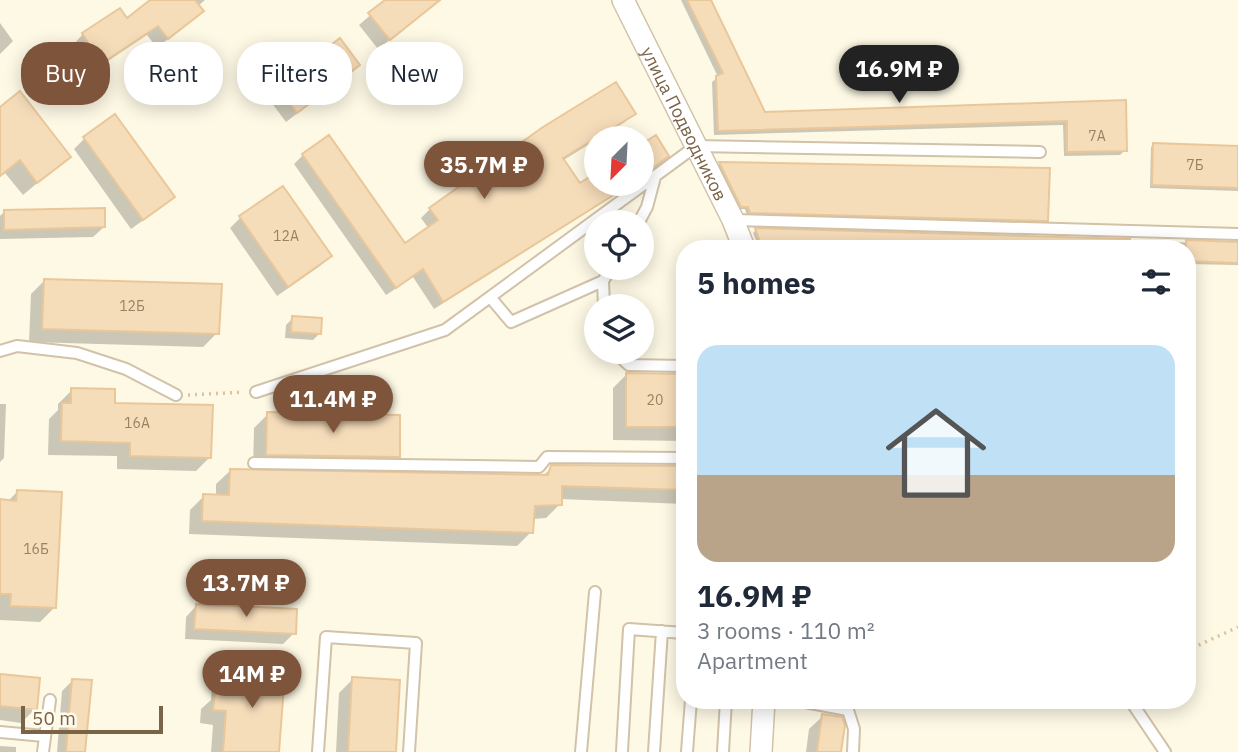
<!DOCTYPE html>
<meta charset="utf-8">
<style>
body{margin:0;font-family:"IBM Plex Sans",sans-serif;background:#f6f6f7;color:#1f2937;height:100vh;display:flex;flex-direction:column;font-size:26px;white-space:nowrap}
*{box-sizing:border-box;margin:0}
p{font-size:23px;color:#747a83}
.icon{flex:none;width:38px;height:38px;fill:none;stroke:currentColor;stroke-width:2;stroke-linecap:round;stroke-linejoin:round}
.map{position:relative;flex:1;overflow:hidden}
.drawer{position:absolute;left:676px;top:240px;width:520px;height:469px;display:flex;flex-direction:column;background:#fff;border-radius:28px;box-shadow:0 4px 18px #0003}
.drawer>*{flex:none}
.banner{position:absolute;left:21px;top:42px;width:550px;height:63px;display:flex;gap:14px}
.needle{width:46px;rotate:204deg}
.tools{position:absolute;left:584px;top:126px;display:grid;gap:14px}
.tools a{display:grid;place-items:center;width:70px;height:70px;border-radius:50%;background:#fff;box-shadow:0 4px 18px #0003;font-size:35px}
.scale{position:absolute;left:21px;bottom:18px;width:142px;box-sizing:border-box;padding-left:7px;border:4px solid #7a6347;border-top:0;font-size:19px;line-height:24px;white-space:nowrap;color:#7a6347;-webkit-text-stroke:5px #fffbed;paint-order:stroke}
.price{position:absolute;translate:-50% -60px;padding:0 16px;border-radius:24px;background:#7e543b;color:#fff;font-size:23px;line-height:46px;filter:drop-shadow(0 2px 4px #0008)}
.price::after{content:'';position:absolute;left:50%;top:42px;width:21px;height:16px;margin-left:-10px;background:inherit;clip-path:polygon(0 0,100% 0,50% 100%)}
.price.on{background:#222;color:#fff}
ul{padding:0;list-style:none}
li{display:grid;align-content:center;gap:14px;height:371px;padding:0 21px}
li+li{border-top:2px solid #e0e1e3}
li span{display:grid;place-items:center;height:217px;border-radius:21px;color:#555}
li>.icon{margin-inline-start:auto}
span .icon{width:126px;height:126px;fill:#fffc;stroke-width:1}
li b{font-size:30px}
h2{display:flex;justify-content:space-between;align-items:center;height:84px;padding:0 21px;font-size:30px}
.tag{padding:0 24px;border-radius:28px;background:#fff;box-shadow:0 4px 18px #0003;font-size:24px;line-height:63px}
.tag.on{background:#7e543b;color:#fff}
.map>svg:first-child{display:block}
.shadow{fill:#0003}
.building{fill:#f6ddba;stroke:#eac799;stroke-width:2}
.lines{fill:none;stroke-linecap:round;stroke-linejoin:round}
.lane-casing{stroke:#d1c2a9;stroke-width:14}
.street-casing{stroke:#d1c2a9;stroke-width:24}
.path{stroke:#dcc19c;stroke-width:3.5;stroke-dasharray:2 5;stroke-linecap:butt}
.lane{stroke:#fff;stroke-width:10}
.street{stroke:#fff;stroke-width:21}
.labels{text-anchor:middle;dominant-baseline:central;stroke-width:5;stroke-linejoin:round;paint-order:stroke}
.number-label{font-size:14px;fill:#998264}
.street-label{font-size:18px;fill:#7a6347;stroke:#fffbed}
</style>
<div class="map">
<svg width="1238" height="752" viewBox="0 0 1238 752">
<rect width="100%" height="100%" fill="#fef9e5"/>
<path class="shadow" d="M153 0H205L198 6 202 11 157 48 147 35 90 73 73 45 83 34 127 21Z
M388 0H441L378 49 359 25Z
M681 0H709L764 114 1124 102 1125 150 1120 155 1064 156 1063 125 714 135 712 82 718 77Z
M0 23 13 41 0 54Z
M347 75 286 122 268 98 278 88Z
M0 109 68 157 23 195 5 173 0 177Z
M634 113 625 122 562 161 579 185 632 184 434 309 413 277 386 295 294 164 303 155 405 246 429 229 421 218 430 209Z
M84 139 173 197 162 207 131 229 74 149Z
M1154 144 1238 147V191L1150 188 1151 147Z
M719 164 1048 170 1047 220 1044 223 747 215 745 209H738L717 166Z
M282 188 330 256 320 266 277 296 230 228 240 218Z
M4 212 104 227 93 237 0 239V216Z
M756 230 1238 244V265L1186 264V248H759L753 233Z
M45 280 217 333 203 347 29 342 31 294Z
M293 318 320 333 313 340 285 338 286 325Z
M627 374 684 375V441L613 440V388Z
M72 390 113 404 210 457 196 471 117 469V456L48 455 49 419 58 410V404Z
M0 404H6L4 458 0 462Z
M268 414 398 456 381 473 542 477 552 467H684V504L560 499V504L546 518 532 519 531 532 517 546 189 534 190 510 204 496H216V484L230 471H253L254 428Z
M17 492 54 608 40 622 0 620V501L7 502Z
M196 606 294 633 283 644 185 639 186 617Z
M226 670 278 752H211L213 725 200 723 201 709 211 700 212 684Z
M0 676 35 709 21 723 0 720Z
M353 679 395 752H336L339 693Z
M73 680 83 752H57L62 691Z
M823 716 839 752H806L809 729Z
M0 746 16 747V752H0Z"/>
<path class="building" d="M150 0H195L204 11 168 39 158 26 101 64 82 33 120 8 127 18Z
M385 0H440L390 40 368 13Z
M687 0H711L765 112 1126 100 1127 151 1067 152V121L718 131 716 76 723 73Z
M340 38 360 65 297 113 277 87Z
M616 82 636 114 563 158 580 183 597 172V184H631L443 302 423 269 396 288 302 154 329 135 405 243 438 220 429 208 543 127Z
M20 91 71 157 37 183 20 160 0 176V107Z
M115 114 175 197 143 220 83 137Z
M656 135 669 156 642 176V144Z
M1153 143 1238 146V188L1152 185Z
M719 162 1050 168 1048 221 750 213 748 207H741Z
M283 186 332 256 288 287 239 216Z
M105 208V227L4 230V210Z
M755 228 1130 239V248H762Z
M1186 240 1238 242V263L1186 261Z
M44 279 222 284 219 334 42 329Z
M292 316 322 318 321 334 291 332Z
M626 373 684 374V427H626Z
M71 388 115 389V403L213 405 211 458 130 456V443L61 441 62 403H71Z
M267 412 400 415V457L266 455Z
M551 465 684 466V490L562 486V505L535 506 533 533 202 521 203 494 229 495 230 469 548 475Z
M17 490 62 492 56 608 10 606 11 594H0V499L16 501Z
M196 604 297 609 296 634 194 629Z
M225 668 285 672 279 752H223L226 711 213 710 215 693H223Z
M0 674 40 678 37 710 0 706Z
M352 677 400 680 396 752H348Z
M72 679 92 680 85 752H66Z
M822 714 842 717 845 725 841 752H817Z"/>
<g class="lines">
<defs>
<path id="lane" d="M733 220 1238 234
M639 222 647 207 655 177
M603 281 604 306
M490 297 511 322 603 281 611 268
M0 351 17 346 77 353 126 369 176 395
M615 352 629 365 684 366
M256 392 445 330 696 146 1040 152
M254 463 539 467 547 457 684 458
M794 700 848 710 854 729 853 752
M1130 700 1165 752
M0 732 44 736
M622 751 629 629 684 633
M43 752 50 700
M318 752 326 637 416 643 409 752
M581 752 595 592
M654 752 662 631
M687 752 691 700
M723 752 726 700"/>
<g id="street">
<path id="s1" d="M623 0 733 220 744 248"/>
<path d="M761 752 764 700"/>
</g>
</defs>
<use href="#lane" class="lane-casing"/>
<use href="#street" class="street-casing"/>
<path class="path" d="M188 395 244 392
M1186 651 1238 627"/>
<use href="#lane" class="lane"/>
<use href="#street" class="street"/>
</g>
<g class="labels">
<g class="number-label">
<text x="1097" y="136">7А</text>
<text x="1195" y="165">7Б</text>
<text x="286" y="236">12А</text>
<text x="132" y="306">12Б</text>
<text x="655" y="400">20</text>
<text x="137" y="423">16А</text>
<text x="36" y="549">16Б</text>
</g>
<g class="street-label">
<text stroke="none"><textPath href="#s1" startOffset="138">улица Подводников</textPath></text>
</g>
</g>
</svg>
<div class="tools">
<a><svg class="needle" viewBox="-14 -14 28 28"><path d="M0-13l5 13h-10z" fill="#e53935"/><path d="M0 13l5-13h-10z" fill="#747a83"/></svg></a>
<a><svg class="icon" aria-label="locate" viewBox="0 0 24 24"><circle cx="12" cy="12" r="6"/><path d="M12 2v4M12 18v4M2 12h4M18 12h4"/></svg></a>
<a><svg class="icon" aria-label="layers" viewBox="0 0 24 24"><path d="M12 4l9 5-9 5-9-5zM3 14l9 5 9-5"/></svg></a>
</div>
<div class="scale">50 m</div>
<b class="price on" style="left:899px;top:105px">16.9M ₽</b>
<b class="price" style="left:484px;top:201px">35.7M ₽</b>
<b class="price" style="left:333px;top:435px">11.4M ₽</b>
<b class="price" style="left:246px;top:619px">13.7M ₽</b>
<b class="price" style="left:252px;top:710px">14M ₽</b>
<div class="banner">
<a class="tag on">Buy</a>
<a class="tag">Rent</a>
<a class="tag">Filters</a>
<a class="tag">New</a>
</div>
<section class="drawer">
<h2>5 homes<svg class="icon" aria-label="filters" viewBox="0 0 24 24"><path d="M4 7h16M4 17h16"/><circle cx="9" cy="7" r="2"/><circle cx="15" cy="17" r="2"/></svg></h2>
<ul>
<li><span style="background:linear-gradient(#bfe0f5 60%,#b9a48a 0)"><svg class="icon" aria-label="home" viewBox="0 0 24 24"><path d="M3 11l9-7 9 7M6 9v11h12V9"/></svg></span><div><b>16.9M ₽</b><p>3 rooms · 110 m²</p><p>Apartment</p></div></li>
</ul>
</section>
</div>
